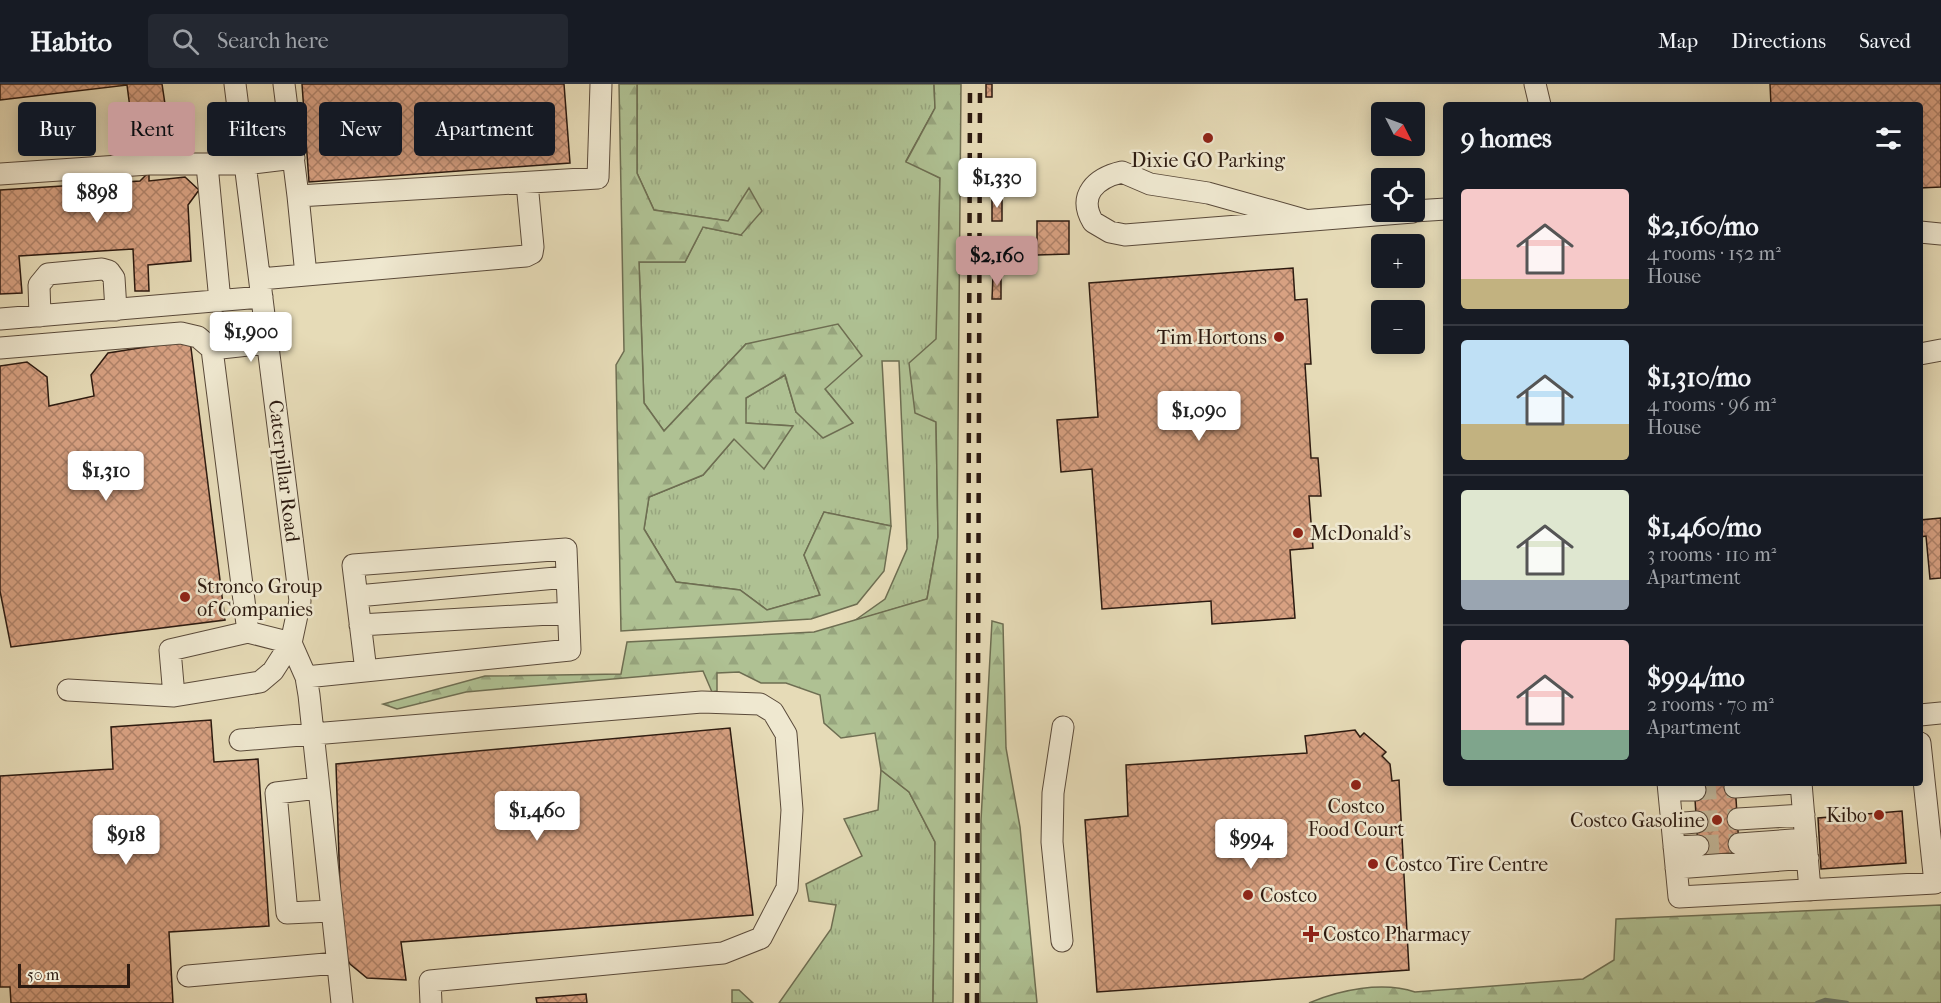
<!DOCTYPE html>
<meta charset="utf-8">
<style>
body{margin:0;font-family:"IM FELL French Canon",serif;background:#242831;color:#f1f3f6;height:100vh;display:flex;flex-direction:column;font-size:22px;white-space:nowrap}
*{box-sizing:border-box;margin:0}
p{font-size:20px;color:#9ea1a6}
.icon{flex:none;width:33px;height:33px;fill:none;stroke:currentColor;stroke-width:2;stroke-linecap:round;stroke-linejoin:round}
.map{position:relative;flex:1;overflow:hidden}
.panel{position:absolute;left:1443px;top:18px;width:480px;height:684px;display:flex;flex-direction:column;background:#171b24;border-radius:6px;box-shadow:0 3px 15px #0003}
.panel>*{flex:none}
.hud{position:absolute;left:18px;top:18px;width:570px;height:54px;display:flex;gap:12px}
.needle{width:39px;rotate:132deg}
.tools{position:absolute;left:1371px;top:18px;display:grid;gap:12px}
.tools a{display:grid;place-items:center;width:54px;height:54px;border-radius:6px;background:#171b24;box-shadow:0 3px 15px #0003;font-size:30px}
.scale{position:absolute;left:18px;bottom:15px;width:112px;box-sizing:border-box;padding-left:6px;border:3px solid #2c1a10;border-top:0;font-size:16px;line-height:21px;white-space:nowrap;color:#2c1a10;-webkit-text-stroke:4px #efe8d0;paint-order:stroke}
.price{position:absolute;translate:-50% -51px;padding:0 14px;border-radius:6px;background:#fff;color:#222;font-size:20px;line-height:39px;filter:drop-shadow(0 2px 3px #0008)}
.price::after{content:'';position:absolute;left:50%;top:36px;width:18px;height:14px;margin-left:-9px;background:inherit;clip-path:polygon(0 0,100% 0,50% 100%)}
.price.current{background:#c59692;color:#111}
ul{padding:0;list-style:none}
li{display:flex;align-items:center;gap:18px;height:150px;padding:0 18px}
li+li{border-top:2px solid #363941}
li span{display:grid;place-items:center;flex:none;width:168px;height:120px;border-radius:6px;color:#555}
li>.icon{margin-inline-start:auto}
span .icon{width:72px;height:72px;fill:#fffc;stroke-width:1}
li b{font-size:26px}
h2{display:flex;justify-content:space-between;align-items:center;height:72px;padding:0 18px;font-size:26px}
.chip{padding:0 21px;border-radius:6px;background:#171b24;box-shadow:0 3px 15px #0003;font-size:21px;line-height:54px}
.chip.current{background:#c59692;color:#111}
header{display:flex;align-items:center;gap:36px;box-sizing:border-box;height:84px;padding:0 30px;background:#171b24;border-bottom:2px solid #363941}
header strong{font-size:28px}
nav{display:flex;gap:33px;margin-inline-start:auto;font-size:21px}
.search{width:420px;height:54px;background:#242831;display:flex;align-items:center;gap:15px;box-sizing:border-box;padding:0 21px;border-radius:6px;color:#9ea1a6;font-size:22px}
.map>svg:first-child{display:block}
.grass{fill:url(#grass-tufts);stroke:#6e6e52;stroke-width:1.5}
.forest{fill:url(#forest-firs);stroke:#6e6e52;stroke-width:1.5}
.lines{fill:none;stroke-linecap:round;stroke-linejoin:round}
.stream{stroke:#6c7b6c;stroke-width:4.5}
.building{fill:url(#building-cross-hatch);stroke:#2c1a10;stroke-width:1.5}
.minor-tunnel{stroke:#c1b496;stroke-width:21;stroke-dasharray:21 10;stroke-linecap:butt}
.minor-casing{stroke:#5a4a3a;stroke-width:23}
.minor{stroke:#efe8d0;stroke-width:21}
.rail{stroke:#2c1a10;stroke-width:4.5;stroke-dasharray:10 10;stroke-linecap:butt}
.poi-dot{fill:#8f2418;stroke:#efe8d0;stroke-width:2}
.labels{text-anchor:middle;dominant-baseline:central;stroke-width:5;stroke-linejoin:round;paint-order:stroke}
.poi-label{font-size:20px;fill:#2c1a10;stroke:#efe8d0;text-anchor:start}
.street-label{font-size:20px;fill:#2c1a10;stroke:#efe8d0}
</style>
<header>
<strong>Habito</strong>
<div class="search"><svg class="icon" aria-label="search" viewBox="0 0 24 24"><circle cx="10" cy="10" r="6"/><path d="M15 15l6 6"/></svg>Search here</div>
<nav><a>Map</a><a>Directions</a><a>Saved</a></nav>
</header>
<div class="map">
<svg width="1941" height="919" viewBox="0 0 1941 919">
<defs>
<pattern id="grass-tufts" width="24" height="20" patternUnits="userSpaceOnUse" patternTransform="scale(1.5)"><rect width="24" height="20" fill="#afc193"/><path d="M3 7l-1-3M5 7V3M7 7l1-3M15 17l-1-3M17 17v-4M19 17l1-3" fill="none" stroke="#97a57e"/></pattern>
<pattern id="forest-firs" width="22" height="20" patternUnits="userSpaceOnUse" patternTransform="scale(1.5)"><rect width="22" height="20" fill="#afc193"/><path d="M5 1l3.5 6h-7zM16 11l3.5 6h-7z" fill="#97a57e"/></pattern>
<pattern id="building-cross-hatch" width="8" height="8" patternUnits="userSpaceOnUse" patternTransform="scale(1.5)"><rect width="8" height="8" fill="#d8a182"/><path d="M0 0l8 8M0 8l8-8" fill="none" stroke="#af8269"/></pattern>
</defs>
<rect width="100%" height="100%" fill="#e6dbb7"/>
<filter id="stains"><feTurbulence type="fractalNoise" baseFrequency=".00333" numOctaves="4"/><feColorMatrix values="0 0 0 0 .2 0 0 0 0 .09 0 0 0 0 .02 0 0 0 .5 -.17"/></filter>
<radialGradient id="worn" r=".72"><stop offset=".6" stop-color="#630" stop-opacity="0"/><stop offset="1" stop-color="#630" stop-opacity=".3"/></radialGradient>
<path class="grass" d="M637 0H934L935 24 906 77 940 94 936 338 938 453 927 515 854 537 885 515 907 465 899 277H882L891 442 824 428 804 471 820 511 767 526 740 506 676 498 644 445 649 413 703 391 735 354 764 384 792 342 745 339 746 314 785 291 796 328 852 338 825 305 746 260 664 347 644 319 639 178H685L703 143 741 151 728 137 654 126 637 89Z
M881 686 909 708 935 758 933 919H779L831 845 836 821 809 817 806 800 862 772 844 735 878 726Z
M732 906H739L753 919H732Z"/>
<path class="forest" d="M619 0H637V89L654 126 728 137 749 104 762 127 741 151 703 143 685 178H639L644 319 664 347 746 260 838 240 862 272 825 305 853 339 823 354 796 328 785 291 746 314V339L793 342 764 385 734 355 703 391 649 413 644 445 676 498 740 506 767 526 820 511 804 471 824 428 891 442 884 487 857 520 811 535 621 547 616 281 624 267Z
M934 0H961L953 919H933L935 758 909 708 881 686 875 649 841 654 824 639 820 611 786 599H761L739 588 717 589V607L712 608 703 587 466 608 397 625 383 620 485 592 621 590 627 558 814 548 927 515 938 453 936 338 915 329 909 279 936 255 940 94 906 78 935 24Z
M992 537 1003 540 1006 664 1020 743 1037 919H980L981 736Z
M1941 821V919H1309C1339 906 1382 897 1415 908L1583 895 1614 876 1616 835Z"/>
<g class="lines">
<path class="stream" d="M1817 919 1825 916 1847 919"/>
</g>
<path class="building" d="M0 0H162L165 20 130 24 127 1 0 16Z
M302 0H564L570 79 309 98Z
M986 0H992V13H986Z
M1770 0H1941V103L1920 104V21H1771Z
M149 88V97L185 93 199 106 188 121 191 177 148 181 149 207H135L133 165 19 172 22 209 0 210V106L140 97Z
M992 113H1002V137H992Z
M1037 137H1069V170L1037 171Z
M1293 184 1295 216 1307 215 1311 280H1305L1311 374H1318L1321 412H1309L1313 464 1290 466 1295 534 1212 540 1211 517 1102 525 1092 385 1061 388 1057 336 1098 333 1089 199Z
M993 191H1001V215H992Z
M190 256 225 536 11 563 0 507V282L27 278 47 293 49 322 94 312 91 291 108 269Z
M1941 434V494L1930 495 1926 452 1920 453V436Z
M211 636 214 678 258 675 269 842 169 848 173 919H11L10 903H0V692L113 685 111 643Z
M730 644 753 831 401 858 406 896 367 894 350 880 342 868 336 680Z
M1355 646 1360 653 1364 649 1386 668 1382 672 1390 680 1392 697 1399 696 1409 886 1097 908 1085 736 1128 732 1126 681 1307 669 1305 652Z
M1694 699H1735L1740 778 1699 780Z
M1902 727 1906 779 1821 785 1818 734Z
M586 910 587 919H537L536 914Z"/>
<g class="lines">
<path class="minor-tunnel" d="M1695 706 1735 703
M1697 738 1738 735
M1698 762 1739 760"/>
<defs>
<path id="minor" d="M235 0 300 517 291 559 273 587 260 598 174 612 170 566 248 548
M284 0 298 112 598 94 601 0
M1535 0 1540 21
M207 81 220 217
M0 90 149 80H245L294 74
M1414 127 1446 125
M1305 136 1208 109 1150 100 1122 88C1096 94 1077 111 1093 138L1110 148 1125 151 1413 128
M1920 148 1941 150
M306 191 526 172 532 169 533 163 527 99
M260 195 306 191 298 112
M40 232 39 201 48 190 102 185 109 187 114 194 116 226
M0 235 262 213
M268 259 212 265 248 548 291 559
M0 264 181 249 198 253 212 265
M1920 270 1941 266
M357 512 567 493
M360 541 568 529
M291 559 306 593 309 611 342 919
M306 593 570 566 566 465 353 481 366 587
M68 606 174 612
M1920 631 1941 629
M240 656 702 618 760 620 773 628 786 650 792 726 787 804 761 854 723 869 430 897 431 919
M1668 699 1679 813 1935 799 1920 659
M1801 699 1810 806
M1735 703 1795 699
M318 704 276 709 287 829 331 827
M1669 706H1695
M1738 735 1804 731
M1672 740 1697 738
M1739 760 1806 755
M1674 763 1698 762
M1676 784 1808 774
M1062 857 1052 758 1053 709 1063 643
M188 892 337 879"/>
</defs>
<use href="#minor" class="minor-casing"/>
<use href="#minor" class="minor"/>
<path class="rail" d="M967 919 970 0
M977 919 980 0"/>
</g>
<g class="poi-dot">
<circle cx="1208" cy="54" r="6"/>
<circle cx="1279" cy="253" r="6"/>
<circle cx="1298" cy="449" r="6"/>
<circle cx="185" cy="513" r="6"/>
<circle cx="1356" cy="701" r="6"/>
<circle cx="1879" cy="731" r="6"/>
<circle cx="1717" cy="736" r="6"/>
<circle cx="1373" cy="780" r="6"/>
<circle cx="1248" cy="811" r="6"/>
<path d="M1308 841h6v6h6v6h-6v6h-6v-6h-6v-6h6z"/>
</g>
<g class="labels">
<g class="poi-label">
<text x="1208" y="76" text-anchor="middle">Dixie GO Parking</text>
<text x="1267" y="253" text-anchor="end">Tim Hortons</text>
<text x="1310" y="449">McDonald's</text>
<text x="197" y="502">Stronco Group<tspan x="197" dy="23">of Companies</tspan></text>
<text x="1356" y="722" text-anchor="middle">Costco<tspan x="1356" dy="23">Food Court</tspan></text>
<text x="1867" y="731" text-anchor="end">Kibo</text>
<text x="1705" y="736" text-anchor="end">Costco Gasoline</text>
<text x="1385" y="780">Costco Tire Centre</text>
<text x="1260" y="811">Costco</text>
<text x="1323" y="850">Costco Pharmacy</text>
</g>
<g class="street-label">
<text transform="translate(284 387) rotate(83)">Caterpillar Road</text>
</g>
</g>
<rect width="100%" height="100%" filter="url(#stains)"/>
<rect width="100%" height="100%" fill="url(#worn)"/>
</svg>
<div class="tools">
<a><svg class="needle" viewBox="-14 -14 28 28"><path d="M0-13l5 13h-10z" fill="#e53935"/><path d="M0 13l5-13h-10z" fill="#9ea1a6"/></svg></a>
<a><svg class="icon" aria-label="locate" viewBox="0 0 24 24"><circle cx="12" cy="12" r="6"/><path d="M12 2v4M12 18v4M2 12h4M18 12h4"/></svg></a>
<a>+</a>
<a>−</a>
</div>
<div class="scale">50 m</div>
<b class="price" style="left:997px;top:125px">$1,330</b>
<b class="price" style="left:97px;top:140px">$898</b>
<b class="price current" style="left:997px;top:203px">$2,160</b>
<b class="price" style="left:251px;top:279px">$1,900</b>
<b class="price" style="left:1199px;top:358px">$1,090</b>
<b class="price" style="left:106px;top:418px">$1,310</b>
<b class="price" style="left:537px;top:758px">$1,460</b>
<b class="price" style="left:126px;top:782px">$918</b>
<b class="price" style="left:1251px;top:786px">$994</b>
<div class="hud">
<a class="chip">Buy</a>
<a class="chip current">Rent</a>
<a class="chip">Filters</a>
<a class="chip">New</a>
<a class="chip">Apartment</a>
</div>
<section class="panel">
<h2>9 homes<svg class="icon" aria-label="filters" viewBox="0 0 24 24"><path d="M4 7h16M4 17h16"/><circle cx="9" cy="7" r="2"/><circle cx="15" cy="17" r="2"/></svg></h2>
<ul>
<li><span style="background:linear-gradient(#f6c9c9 75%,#c2b280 0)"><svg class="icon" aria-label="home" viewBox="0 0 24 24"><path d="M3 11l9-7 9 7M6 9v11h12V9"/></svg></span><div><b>$2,160/mo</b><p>4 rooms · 152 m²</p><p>House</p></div></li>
<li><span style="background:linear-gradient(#bfe0f5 70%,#c2b280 0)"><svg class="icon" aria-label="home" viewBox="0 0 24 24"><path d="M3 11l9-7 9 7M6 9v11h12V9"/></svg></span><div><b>$1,310/mo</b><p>4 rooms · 96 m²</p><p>House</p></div></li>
<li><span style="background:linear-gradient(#dfe7d0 75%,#9aa5b1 0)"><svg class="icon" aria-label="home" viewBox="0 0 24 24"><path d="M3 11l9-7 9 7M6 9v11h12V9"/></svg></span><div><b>$1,460/mo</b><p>3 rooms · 110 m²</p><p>Apartment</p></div></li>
<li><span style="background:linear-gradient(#f6c9c9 75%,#7fa58c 0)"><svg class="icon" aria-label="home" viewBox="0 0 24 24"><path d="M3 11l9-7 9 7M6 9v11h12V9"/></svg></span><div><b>$994/mo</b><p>2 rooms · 70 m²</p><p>Apartment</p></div></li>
</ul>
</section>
</div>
